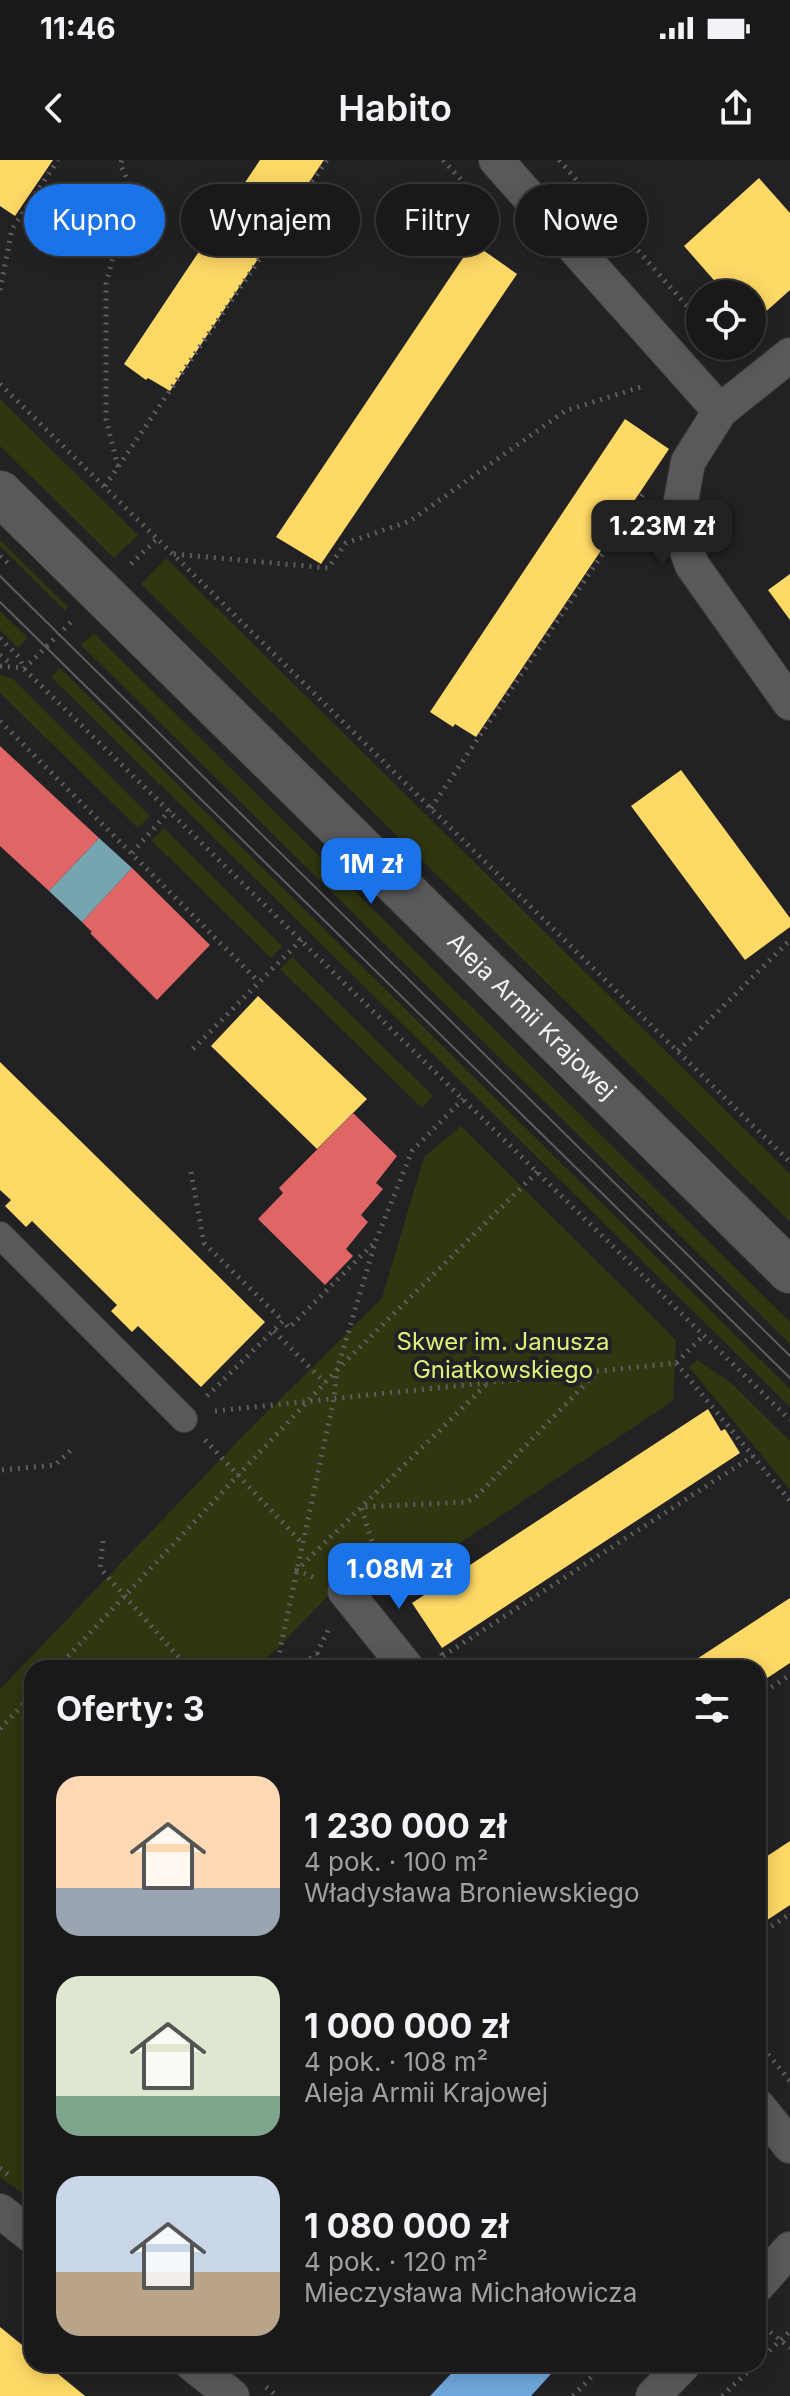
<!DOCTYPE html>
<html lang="pl">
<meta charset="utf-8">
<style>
body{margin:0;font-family:Inter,sans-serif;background:#232223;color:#f1f3f6;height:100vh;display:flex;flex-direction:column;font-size:30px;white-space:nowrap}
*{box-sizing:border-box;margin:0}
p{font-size:26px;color:#9fa0a2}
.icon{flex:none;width:44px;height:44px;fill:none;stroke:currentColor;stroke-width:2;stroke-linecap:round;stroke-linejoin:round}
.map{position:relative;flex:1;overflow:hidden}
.panel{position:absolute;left:24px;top:1500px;width:742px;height:712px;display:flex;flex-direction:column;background:#1a191a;border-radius:24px;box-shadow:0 4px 20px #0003,0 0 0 2px #383839}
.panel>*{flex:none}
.guide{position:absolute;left:24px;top:24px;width:742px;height:72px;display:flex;gap:16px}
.fabs{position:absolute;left:686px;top:120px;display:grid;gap:16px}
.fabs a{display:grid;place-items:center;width:80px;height:80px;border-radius:50%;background:#1a191a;box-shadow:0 4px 20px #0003,0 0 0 2px #383839;font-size:40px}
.price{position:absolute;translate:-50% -68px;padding:0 18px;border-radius:16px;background:#1a73e8;color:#fff;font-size:26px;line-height:52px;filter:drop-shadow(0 2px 4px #0008)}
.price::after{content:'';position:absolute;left:50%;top:48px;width:24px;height:18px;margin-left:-12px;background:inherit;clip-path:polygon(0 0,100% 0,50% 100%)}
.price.current{background:#222;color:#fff}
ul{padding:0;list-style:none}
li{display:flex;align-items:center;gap:24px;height:200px;padding:0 32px}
li span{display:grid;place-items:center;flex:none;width:224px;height:160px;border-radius:24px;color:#555}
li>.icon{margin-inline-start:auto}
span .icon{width:96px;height:96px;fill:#fffc;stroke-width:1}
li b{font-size:34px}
h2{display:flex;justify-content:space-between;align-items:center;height:96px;padding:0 32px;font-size:34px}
.chip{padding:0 28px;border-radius:36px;background:#1a191a;box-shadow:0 4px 20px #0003,0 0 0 2px #383839;font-size:28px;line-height:72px}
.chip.current{background:#1a73e8;color:#fff}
.status{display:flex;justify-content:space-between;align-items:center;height:56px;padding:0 40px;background:#1a191a;direction:ltr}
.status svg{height:22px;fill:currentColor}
header{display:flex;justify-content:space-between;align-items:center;height:104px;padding:0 32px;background:#1a191a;font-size:36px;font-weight:600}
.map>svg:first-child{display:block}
.green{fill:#303610}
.homes{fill:#ffd966}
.shops{fill:#e06666}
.schools{fill:#6fa8dc}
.public{fill:#76a5af}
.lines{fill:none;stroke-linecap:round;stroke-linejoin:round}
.pedestrian-casing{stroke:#3d3d3e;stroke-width:28}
.minor-casing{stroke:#3d3d3e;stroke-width:36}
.secondary-casing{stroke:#3d3d3e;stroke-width:46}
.path{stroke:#5e5d5f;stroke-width:5;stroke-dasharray:2 6;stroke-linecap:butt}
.pedestrian{stroke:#59595b;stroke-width:26}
.minor{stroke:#59595b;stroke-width:34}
.secondary{stroke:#59595b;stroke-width:44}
.tram{stroke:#5e5d5f;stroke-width:2}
.labels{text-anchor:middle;stroke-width:8;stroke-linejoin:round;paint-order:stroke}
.street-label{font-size:24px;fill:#f3f3f5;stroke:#212024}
.park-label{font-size:24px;fill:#dbf177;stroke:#212024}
</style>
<div class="status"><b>11:46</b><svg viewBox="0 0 49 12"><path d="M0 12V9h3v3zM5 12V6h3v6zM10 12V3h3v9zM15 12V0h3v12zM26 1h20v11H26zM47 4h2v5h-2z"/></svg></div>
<header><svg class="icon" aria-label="back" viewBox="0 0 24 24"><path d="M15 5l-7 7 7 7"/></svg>Habito<svg class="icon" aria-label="share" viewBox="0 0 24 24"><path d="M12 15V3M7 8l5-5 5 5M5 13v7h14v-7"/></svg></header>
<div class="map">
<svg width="790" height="2236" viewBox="0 0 790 2236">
<rect width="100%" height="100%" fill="#222123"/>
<!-- green -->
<g class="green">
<polygon points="0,239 138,375 114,398 0,286"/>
<polygon points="0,380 68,447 65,451 0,386"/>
<polygon points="166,398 790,1014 790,1062 141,424"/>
<polygon points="0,451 28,478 18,488 0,470"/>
<polygon points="94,473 790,1162 790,1184 81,485"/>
<polygon points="60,508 790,1229 790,1247 51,517"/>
<polygon points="0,515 13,519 150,656 138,668 0,533"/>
<polygon points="164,668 282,786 271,798 151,680"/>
<polygon points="292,797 433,936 422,948 280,809"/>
<polygon points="461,966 676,1180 673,1241 426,1406 363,1400 258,1508 32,1508 32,2040 0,2017 0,1529 238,1281 382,1138 424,997"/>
<polygon points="697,1200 730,1222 790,1281 790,1330 689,1207"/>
</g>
<!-- homes -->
<g class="homes">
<polygon points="0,0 53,0 15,56 0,46"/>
<polygon points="260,0 324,0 170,231 148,218 146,220 124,204"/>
<polygon points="759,18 790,53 790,130 752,164 752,134 726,134 684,86"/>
<polygon points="473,83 517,114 321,404 276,377"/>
<polygon points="625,259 669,289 476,577 455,564 453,567 430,552"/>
<polygon points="790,414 790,460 768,430"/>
<polygon points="681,610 790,758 790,767 745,800 631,646"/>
<polygon points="258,836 367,939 317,989 211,886"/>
<polygon points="0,902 265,1162 201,1227 138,1166 132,1172 111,1151 117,1145 32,1061 26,1067 5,1046 11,1040 0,1030"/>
<polygon points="708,1249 721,1271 725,1269 740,1293 442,1488 412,1443"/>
<polygon points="790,1438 790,1503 758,1524 758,1508 683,1508"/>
<polygon points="790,1681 790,1745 758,1766 758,1702"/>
<polygon points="0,2167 32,2193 32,2204 46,2204 85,2236 0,2236"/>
</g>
<!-- shops -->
<g class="shops">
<polygon points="0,586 99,678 49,731 0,686"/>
<polygon points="132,708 210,785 157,840 90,773 92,772 82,762"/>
<polygon points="353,953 397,996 376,1023 383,1029 361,1055 368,1062 346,1089 353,1096 325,1125 258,1059 283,1033 279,1028"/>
</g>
<!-- schools -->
<polygon class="schools" points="460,2204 560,2204 531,2236 430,2236"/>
<!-- public -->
<polygon class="public" points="99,678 132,708 82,762 49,731"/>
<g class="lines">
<!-- pedestrian casing -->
<g class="pedestrian-casing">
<polyline id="pedestrian" points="0,1075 184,1259"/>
</g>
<!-- minor casing -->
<g class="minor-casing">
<g id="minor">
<polyline points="496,0 720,251"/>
<polyline points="790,195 720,251 688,302 677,363 692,405 790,543"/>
<polyline points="345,1431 407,1508"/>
<polyline points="758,1946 790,1986"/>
<polyline points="0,2051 32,2076"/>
<polyline points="758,2125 790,2089"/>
<polyline points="192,2204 232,2236"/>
<polyline points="653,2236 684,2204"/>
</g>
</g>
<!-- secondary casing -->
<g class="secondary-casing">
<g id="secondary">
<path id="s1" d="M0,333L790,1111"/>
</g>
</g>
<!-- path -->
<g class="path">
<polyline points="443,0 467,26"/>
<polyline points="559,0 700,161"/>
<polyline points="0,130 12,69 58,0"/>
<polyline points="722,186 732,197"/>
<polyline points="0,224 790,1002"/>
<polyline points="118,307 106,259 106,124 131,28 120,4 122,0"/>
<polyline points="105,326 327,0"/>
<polyline points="174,394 328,408 346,383 410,361 565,251 644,226"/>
<polyline points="0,396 9,404"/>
<polyline points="131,404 157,379"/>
<polyline points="0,478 19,497 24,509 790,1260"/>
<polyline points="0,495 12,505"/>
<polyline points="0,506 23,508"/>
<polyline points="24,509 72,461"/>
<polyline points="0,561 259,822"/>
<polyline points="431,648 643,334"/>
<polyline points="132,693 170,650"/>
<polyline points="193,889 302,779"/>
<polyline points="678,891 790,780"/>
<polyline points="191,1012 204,1083 283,1161"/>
<polyline points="274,1171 325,1223"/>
<polyline points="676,1203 790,1341"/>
<polyline points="207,1236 283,1161 289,1168 376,1081"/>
<polyline points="215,1251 676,1203 704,1175"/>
<polyline points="205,1280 302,1383"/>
<polyline points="2,1310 55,1305 73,1288"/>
<polyline points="103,1381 100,1408 188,1508"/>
<polyline points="313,1417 297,1410 489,1222"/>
<polyline points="384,1419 361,1347 467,1342 476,1337 597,1212"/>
<polyline points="317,1493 329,1508"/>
<polyline points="441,1493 453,1508"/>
<polyline points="443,1496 753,1296"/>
<polyline points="57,1508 337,1210 376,1080 412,991 463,939"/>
<polyline points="276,1508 334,1238 337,1210 538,1011"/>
<polyline points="297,1508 317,1493 330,1466"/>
<polyline points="758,1536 790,1515"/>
<polyline points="0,1569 32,1535"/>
<polyline points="758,1775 790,1754"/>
<polyline points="758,1882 790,1921"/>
<polyline points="0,2008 10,2016"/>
<polyline points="758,2162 790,2188"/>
<polyline points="758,2202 790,2171"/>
<polyline points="266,2227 277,2236"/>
<polyline points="573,2236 604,2204"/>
<polyline points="722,2236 756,2204"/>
</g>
<!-- pedestrian -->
<use href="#pedestrian" class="pedestrian"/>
<!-- minor -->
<use href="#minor" class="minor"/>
<!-- secondary -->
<use href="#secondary" class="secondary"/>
<!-- tram -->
<g class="tram">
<polyline points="0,416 790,1196"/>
<polyline points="0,442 790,1218"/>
</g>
</g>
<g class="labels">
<!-- street labels -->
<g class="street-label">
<text dy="8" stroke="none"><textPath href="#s1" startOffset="746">Aleja Armii Krajowej</textPath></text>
</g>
<!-- park labels -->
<g class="park-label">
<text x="503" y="1190">Skwer im. Janusza<tspan x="503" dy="28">Gniatkowskiego</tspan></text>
</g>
</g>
</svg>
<div class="fabs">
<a><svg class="icon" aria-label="locate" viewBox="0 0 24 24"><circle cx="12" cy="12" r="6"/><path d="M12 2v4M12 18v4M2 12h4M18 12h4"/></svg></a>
</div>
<b class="price current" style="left:662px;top:408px">1.23M zł</b>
<b class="price" style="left:371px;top:746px">1M zł</b>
<b class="price" style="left:399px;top:1451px">1.08M zł</b>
<div class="guide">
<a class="chip current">Kupno</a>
<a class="chip">Wynajem</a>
<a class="chip">Filtry</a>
<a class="chip">Nowe</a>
</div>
<section class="panel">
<h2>Oferty: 3<svg class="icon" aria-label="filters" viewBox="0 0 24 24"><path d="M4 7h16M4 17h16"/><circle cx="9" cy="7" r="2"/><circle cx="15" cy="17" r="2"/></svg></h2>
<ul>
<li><span style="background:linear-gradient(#ffd9b3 70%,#9aa5b1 0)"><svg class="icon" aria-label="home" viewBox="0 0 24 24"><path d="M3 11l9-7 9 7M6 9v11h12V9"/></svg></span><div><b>1 230 000 zł</b><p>4 pok. · 100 m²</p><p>Władysława Broniewskiego</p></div></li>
<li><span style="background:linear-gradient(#dfe7d0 75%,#7fa58c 0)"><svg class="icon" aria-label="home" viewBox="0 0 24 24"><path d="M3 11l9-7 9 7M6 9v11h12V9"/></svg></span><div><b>1 000 000 zł</b><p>4 pok. · 108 m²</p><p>Aleja Armii Krajowej</p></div></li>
<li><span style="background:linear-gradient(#c9d6e8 60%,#b9a48a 0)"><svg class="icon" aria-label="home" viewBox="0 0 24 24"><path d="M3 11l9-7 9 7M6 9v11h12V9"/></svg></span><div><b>1 080 000 zł</b><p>4 pok. · 120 m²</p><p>Mieczysława Michałowicza</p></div></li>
</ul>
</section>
</div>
